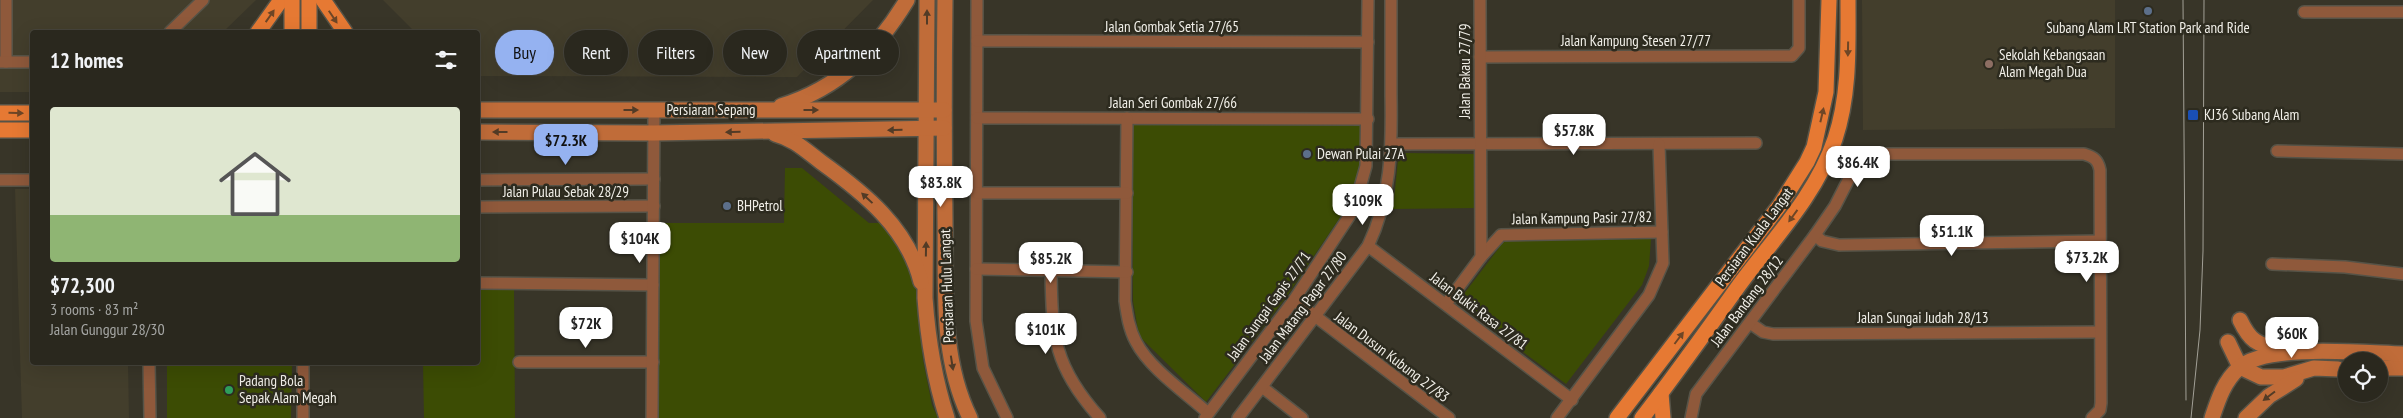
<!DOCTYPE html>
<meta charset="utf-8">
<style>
body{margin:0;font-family:"PT Sans Narrow",sans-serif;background:#323027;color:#f1f3f6;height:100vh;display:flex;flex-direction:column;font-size:19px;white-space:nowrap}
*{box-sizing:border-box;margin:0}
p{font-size:16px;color:#a5a6a4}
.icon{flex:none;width:28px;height:28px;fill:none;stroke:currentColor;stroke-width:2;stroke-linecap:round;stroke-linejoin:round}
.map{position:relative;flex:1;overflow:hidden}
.sheet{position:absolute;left:30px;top:30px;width:450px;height:335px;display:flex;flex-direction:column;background:#2a281e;border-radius:5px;box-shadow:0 5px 20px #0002,0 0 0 1px #46443c}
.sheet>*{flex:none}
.top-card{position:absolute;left:495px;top:30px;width:475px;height:45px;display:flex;gap:10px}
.tools{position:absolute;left:2338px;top:352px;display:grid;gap:10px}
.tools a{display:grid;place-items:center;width:50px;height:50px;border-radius:50%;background:#2a281e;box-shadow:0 5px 20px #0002,0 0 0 1px #46443c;font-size:25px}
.price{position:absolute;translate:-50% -42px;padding:0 11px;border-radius:10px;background:#fff;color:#222;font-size:16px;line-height:32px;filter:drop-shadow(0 1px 2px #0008)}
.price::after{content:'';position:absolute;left:50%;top:30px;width:15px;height:11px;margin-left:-8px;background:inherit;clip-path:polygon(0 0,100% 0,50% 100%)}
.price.active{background:#95b2f1;color:#111}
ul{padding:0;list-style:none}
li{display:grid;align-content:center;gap:10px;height:265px;padding:0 20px}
li span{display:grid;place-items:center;height:155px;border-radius:5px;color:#555}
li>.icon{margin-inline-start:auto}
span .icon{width:90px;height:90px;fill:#fffc;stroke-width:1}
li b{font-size:21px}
h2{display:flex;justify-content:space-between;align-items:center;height:60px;padding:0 20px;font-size:21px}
.pill{padding:0 18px;border-radius:22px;background:#2a281e;box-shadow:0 5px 20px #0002,0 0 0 1px #46443c;font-size:18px;line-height:45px}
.pill.active{background:#95b2f1;color:#111}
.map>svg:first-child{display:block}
.built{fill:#433e2c}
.green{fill:#3c4c04}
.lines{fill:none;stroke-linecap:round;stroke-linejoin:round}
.street-casing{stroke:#565347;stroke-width:14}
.secondary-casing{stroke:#565347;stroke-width:18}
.primary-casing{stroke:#565347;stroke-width:18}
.street{stroke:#8f593b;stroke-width:11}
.secondary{stroke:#c06c39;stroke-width:15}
.primary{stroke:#e67933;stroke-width:15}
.tram{stroke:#a2a096;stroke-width:1}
.oneway{fill:#6e4626}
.oneway2{fill:#523b26}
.service-dot{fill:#5c6f8a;stroke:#2d2b1f;stroke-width:2}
.education-dot{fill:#8d6e63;stroke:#2d2b1f;stroke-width:2}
.transit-dot{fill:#1a4fb4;stroke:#2d2b1f;stroke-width:2}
.leisure-dot{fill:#2e9e5b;stroke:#2d2b1f;stroke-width:2}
.labels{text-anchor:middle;stroke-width:5;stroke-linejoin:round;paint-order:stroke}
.street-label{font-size:15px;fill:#f1efe8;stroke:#2d2b1f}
.poi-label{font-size:15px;fill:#f1efe8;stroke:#2d2b1f;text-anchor:start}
</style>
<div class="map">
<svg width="2403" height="418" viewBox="0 0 2403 418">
<rect width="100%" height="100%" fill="#383528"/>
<!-- built -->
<g class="built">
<polygon points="0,0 256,0 223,32 32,32 32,92 0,92"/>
<polygon points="383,0 873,0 797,77 478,76 478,32 415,32"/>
<polygon points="1862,0 2115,0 2115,128 1863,130"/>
<polygon points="15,189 32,189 32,362 128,363 129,418 22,418"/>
</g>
<!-- green -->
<g class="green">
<polygon points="1361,123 1361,167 1347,207 1287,296 1206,402 1139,336 1133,301 1132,124"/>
<polygon points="1405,153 1477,154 1478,208 1393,209 1398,160"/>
<polygon points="785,168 802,168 869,223 883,223 890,230 915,276 923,360 932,405 938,418 656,418 657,223 784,223"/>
<polygon points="1651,239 1649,266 1642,285 1566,384 1457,303 1505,240"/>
<polygon points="478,287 514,287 515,418 424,418 423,363 478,362"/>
<polygon points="167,363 292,363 291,418 167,418"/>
</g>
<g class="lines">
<!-- street casing -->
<g class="street-casing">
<g id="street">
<polyline points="6,0 6,62"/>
<polyline points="977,0 976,321 983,368 1007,418"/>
<polyline points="2304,12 2403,12"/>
<polyline points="170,32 203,0"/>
<polyline points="977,41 1368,42"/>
<polyline points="1480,57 1792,56 1799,48 1799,0"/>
<polyline points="0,62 32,62"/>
<polyline points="977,118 1368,119"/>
<path d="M1127,118L1125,301C1127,315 1129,329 1136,342C1150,369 1186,393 1208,413"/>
<polyline points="1392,144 1756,143"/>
<polyline points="2277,151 2403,154"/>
<polyline points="0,180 32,180"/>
<polyline points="478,180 654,179"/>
<polyline points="977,193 1127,193"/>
<polyline points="478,207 654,206"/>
<polyline points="1815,235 1822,241 1839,245 2100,241"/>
<polyline points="1368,246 1572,400"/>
<polyline points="1481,257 1501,235 1662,232"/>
<polyline points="2272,264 2345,267 2403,274"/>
<polyline points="976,269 1127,272"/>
<path d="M1051,271C1052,337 1054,367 1100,418"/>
<polyline points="478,283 653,285"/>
<polyline points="1294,300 1449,418"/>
<polyline points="1446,304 1481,257 1480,0"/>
<polyline points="1750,323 1763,332 1773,334 2100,332"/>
<polyline points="149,362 150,418"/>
<polyline points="519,362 653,362"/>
<polyline points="1262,387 1302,418"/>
<polyline points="303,418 303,362"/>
<polyline points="652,418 654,110"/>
<polyline points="1205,418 1294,300 1354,209 1366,166 1368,0"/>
<path d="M1238,418L1368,246C1391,198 1392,149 1391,96C1391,64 1391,32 1391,0"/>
<polyline points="1557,418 1649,295 1663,263 1659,144"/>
<path d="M1691,418L1696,394L1815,235L1835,206L1858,161L1864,157L1881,154H2084C2094,157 2098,160 2100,170L2101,403L2100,410L2092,418"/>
</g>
</g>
<!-- secondary casing -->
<g class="secondary-casing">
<g id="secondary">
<path d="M927,0L925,298C928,340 934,378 947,418"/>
<path d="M945,0C944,73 944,147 945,220C946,287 940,357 970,418"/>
<path d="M781,106C839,88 876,51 907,0"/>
<polyline points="478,110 944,110"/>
<polyline points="478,132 654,133 944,128"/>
<path d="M775,134C794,139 805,150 821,162C864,193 908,228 921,282"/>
<path d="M2240,320C2249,339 2257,347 2280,347"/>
<polyline points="2228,342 2240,367 2261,377 2284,377 2314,368 2338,369"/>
<polyline points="2379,368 2403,368"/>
<path d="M2212,418C2218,400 2224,381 2239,368C2265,343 2365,353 2403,354"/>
<polyline points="2246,418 2269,396 2296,379"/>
</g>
</g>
<!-- primary casing -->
<g class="primary-casing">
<g id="primary">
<polyline points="309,0 309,32"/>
<polyline points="323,0 345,32"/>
<polyline points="258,32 281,0"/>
<polyline points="292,32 292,0"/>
<polyline points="0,113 32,113"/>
<polyline points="0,130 32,130"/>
<polyline points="1661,393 1663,418"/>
<polyline points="1617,418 1780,205 1807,162 1814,147 1826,92 1829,0"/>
<path d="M1642,418C1676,374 1708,329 1740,284C1775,237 1816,195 1835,139C1850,94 1848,46 1848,0"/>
</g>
</g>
<!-- street -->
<use href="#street" class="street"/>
<!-- secondary -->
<use href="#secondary" class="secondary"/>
<!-- primary -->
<use href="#primary" class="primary"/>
<!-- tram -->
<g class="tram">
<polyline points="2183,0 2186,400"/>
<polyline points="2191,418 2200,330 2203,251 2204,0"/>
</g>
</g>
<!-- one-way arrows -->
<defs><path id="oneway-solid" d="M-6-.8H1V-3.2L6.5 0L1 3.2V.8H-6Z" transform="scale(1.25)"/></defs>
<g class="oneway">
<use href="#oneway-solid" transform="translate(270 16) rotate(-55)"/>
<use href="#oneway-solid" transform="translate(333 17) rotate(56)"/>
<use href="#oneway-solid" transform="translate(1848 49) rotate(91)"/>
<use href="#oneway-solid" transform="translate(16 113) rotate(1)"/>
<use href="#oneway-solid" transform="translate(1822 115) rotate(-77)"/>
<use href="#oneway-solid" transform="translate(1793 216) rotate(126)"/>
<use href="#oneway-solid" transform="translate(1679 338) rotate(-53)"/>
</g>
<g class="oneway2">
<use href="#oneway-solid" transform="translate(927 17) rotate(-90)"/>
<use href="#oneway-solid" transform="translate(631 110)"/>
<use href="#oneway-solid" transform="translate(811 110)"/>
<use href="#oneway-solid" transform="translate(895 130) rotate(179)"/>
<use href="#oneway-solid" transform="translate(500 132) rotate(-180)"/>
<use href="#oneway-solid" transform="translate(733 132) rotate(179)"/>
<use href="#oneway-solid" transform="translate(867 198) rotate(-137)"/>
<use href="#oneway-solid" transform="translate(926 249) rotate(-89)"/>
<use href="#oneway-solid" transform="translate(952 363) rotate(81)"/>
<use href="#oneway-solid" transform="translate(2269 396) rotate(143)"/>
</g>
<!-- markers -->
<g class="service-dot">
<circle cx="2148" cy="11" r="5"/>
<circle cx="1307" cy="154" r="5"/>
<circle cx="727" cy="206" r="5"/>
</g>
<circle class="education-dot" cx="1989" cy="64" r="5"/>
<rect class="transit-dot" x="2187" y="109" width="12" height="12" rx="2.5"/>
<circle class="leisure-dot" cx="229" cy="390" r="5"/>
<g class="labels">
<!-- street labels -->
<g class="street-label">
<text x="1172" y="32">Jalan Gombak Setia 27/65</text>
<text x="1636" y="46">Jalan Kampung Stesen 27/77</text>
<text transform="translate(1465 71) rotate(-90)" y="5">Jalan Bakau 27/79</text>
<text x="1173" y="108">Jalan Seri Gombak 27/66</text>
<text x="711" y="115">Persiaran Sepang</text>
<text x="566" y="197">Jalan Pulau Sebak 28/29</text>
<text transform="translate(1582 218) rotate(-1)" y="5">Jalan Kampung Pasir 27/82</text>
<text transform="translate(1754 237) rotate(-53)" y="5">Persiaran Kuala Langat</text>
<text transform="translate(947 286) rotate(-92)" y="5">Persiaran Hulu Langat</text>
<text transform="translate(1747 301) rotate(-53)" y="5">Jalan Bandang 28/12</text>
<text transform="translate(1269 306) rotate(-54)" y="5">Jalan Sungai Gapis 27/71</text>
<text transform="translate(1303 307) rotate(-53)" y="5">Jalan Matang Pagar 27/80</text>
<text transform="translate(1479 311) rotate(37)" y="5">Jalan Bukit Rasa 27/81</text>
<text x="1923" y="323">Jalan Sungai Judah 28/13</text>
<text transform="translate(1392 357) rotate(37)" y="5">Jalan Dusun Kubung 27/83</text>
</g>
<!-- poi labels -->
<g class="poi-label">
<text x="2148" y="33" text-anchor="middle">Subang Alam LRT Station Park and Ride</text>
<text x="1999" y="60">Sekolah Kebangsaan<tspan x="1999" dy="17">Alam Megah Dua</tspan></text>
<text x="2204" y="120">KJ36 Subang Alam</text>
<text x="1317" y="159">Dewan Pulai 27A</text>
<text x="737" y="211">BHPetrol</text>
<text x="239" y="386">Padang Bola<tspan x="239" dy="17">Sepak Alam Megah</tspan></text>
</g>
</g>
</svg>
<div class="tools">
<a><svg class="icon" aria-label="locate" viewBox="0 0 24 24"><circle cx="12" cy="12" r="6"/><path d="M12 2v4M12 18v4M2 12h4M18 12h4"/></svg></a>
</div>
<b class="price" style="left:1574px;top:156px">$57.8K</b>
<b class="price active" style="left:566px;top:166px">$72.3K</b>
<b class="price" style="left:1858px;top:188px">$86.4K</b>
<b class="price" style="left:941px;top:208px">$83.8K</b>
<b class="price" style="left:1363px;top:226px">$109K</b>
<b class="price" style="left:1952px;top:257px">$51.1K</b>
<b class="price" style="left:640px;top:264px">$104K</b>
<b class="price" style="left:2087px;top:283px">$73.2K</b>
<b class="price" style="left:1051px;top:284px">$85.2K</b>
<b class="price" style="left:586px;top:349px">$72K</b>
<b class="price" style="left:1046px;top:355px">$101K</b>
<b class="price" style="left:2292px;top:359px">$60K</b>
<div class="top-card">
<a class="pill active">Buy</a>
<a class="pill">Rent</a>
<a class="pill">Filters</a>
<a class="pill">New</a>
<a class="pill">Apartment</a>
</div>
<section class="sheet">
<h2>12 homes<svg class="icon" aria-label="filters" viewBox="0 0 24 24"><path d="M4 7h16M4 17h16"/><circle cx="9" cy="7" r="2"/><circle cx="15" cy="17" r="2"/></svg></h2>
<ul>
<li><span style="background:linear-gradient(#dfe7d0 70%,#8fb573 0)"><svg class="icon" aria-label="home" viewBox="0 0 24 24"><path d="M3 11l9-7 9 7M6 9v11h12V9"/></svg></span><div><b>$72,300</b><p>3 rooms · 83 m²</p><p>Jalan Gunggur 28/30</p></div></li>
</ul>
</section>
</div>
